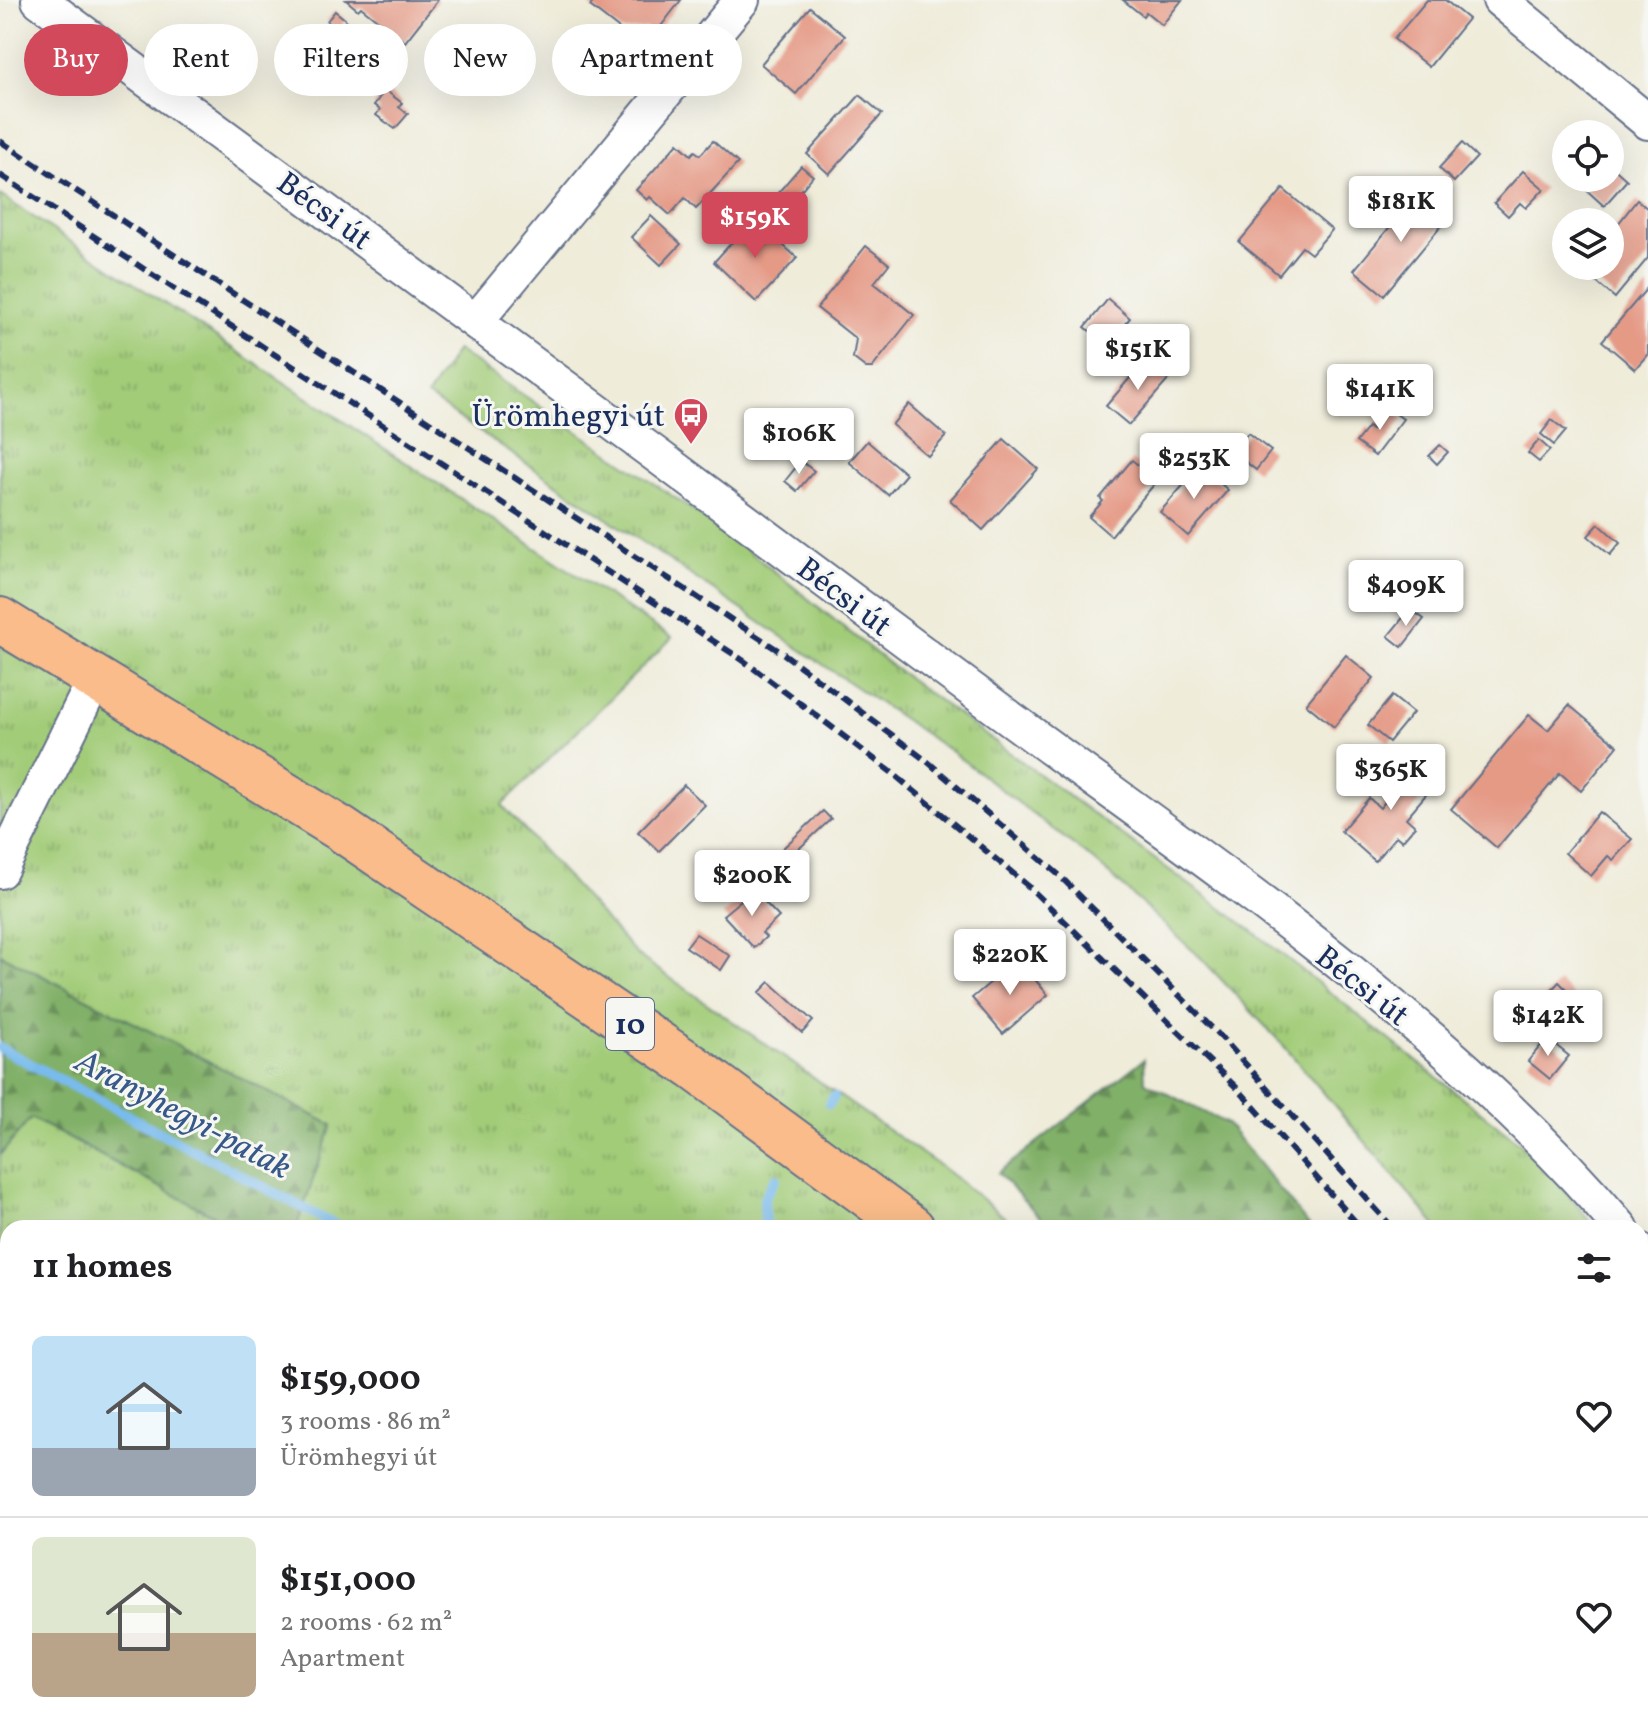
<!DOCTYPE html>
<meta charset="utf-8">
<style>
body{margin:0;font-family:Vollkorn,serif;background:#f2f2f2;color:#202124;height:100vh;display:flex;flex-direction:column;font-size:30px;white-space:nowrap}
*{box-sizing:border-box;margin:0}
p{font-size:26px;color:#757577}
.icon{flex:none;width:44px;height:44px;fill:none;stroke:currentColor;stroke-width:2;stroke-linecap:round;stroke-linejoin:round}
.map{position:relative;flex:1;overflow:hidden}
.details{position:absolute;left:0px;top:1220px;width:1648px;height:514px;display:flex;flex-direction:column;background:#fff;border-radius:24px 24px 0 0;box-shadow:0 8px 32px #0002}
.details>*{flex:none}
.guide{position:absolute;left:24px;top:24px;width:800px;height:72px;display:flex;gap:16px}
.buttons{position:absolute;left:1552px;top:120px;display:grid;gap:16px}
.buttons a{display:grid;place-items:center;width:72px;height:72px;border-radius:50%;background:#fff;box-shadow:0 8px 32px #0002;font-size:40px}
.price{position:absolute;translate:-50% -68px;padding:0 18px;border-radius:8px;background:#fff;color:#222;font-size:26px;line-height:52px;filter:drop-shadow(0 2px 4px #0008)}
.price::after{content:'';position:absolute;left:50%;top:48px;width:24px;height:18px;margin-left:-12px;background:inherit;clip-path:polygon(0 0,100% 0,50% 100%)}
.price.selected{background:#d1495b;color:#fff}
ul{padding:0;list-style:none}
li{display:flex;align-items:center;gap:24px;height:200px;padding:0 32px}
li+li{border-top:2px solid #e0e0e0}
li span{display:grid;place-items:center;flex:none;width:224px;height:160px;border-radius:12px;color:#555}
li>.icon{margin-inline-start:auto}
span .icon{width:96px;height:96px;fill:#fffc;stroke-width:1}
li b{font-size:34px}
h2{display:flex;justify-content:space-between;align-items:center;height:96px;padding:0 32px;font-size:34px}
.tag{padding:0 28px;border-radius:36px;background:#fff;box-shadow:0 8px 32px #0002;font-size:28px;line-height:72px}
.tag.selected{background:#d1495b;color:#fff}
.map>svg:first-child{display:block}
.grass{fill:url(#grass-tufts);stroke:#5e7e6b;stroke-width:2}
.forest{fill:url(#forest-firs);stroke:#4e7063;stroke-width:2}
.lines{fill:none;stroke-linecap:round;stroke-linejoin:round}
.stream{stroke:#79bbee;stroke-width:10}
.building{fill:#e59a86}
.minor-casing{stroke:#657189;stroke-width:38}
.major-casing{stroke:#657189;stroke-width:48}
.minor{stroke:#fff;stroke-width:34}
.major{stroke:#f9bc8a;stroke-width:44}
.rail{stroke:#1b2f5e;stroke-width:6;stroke-dasharray:12 6;stroke-linecap:butt}
.labels{text-anchor:middle;stroke-width:6;stroke-linejoin:round;paint-order:stroke}
.shield{fill:#f6f6f2;stroke:#5d6b8a;stroke-width:2}
.shield-label{font-size:30px;font-weight:bold;fill:#1b2f5e}
.street-label{font-size:32px;fill:#1b2f5e;stroke:#f6f6f2}
.poi-label{font-size:32px;fill:#1b2f5e;stroke:#f6f6f2;text-anchor:end}
.water-label{font-size:34px;font-style:italic;fill:#375989;stroke:#f6f6f2}
</style>
<div class="map">
<svg width="1648" height="1733" viewBox="0 0 1648 1733">
<defs>
<pattern id="grass-tufts" width="24" height="20" patternUnits="userSpaceOnUse" patternTransform="scale(2)"><rect width="24" height="20" fill="#a2cc78"/><path d="M3 7l-1-3M5 7V3M7 7l1-3M15 17l-1-3M17 17v-4M19 17l1-3" fill="none" stroke="#83a666"/></pattern>
<pattern id="forest-firs" width="22" height="20" patternUnits="userSpaceOnUse" patternTransform="scale(2)"><rect width="22" height="20" fill="#81b068"/><path d="M5 1l3.5 6h-7zM16 11l3.5 6h-7z" fill="#699059"/></pattern>
</defs>
<rect width="100%" height="100%" fill="#f6f6f2"/>
<filter id="ink" filterUnits="userSpaceOnUse"><feTurbulence type="fractalNoise" baseFrequency=".0125" numOctaves="2"/><feDisplacementMap in="SourceGraphic" scale="16" xChannelSelector="R" yChannelSelector="G"/><feConvolveMatrix kernelMatrix="1 2 1 2 8 2 1 2 1" color-interpolation-filters="sRGB"/></filter>
<filter id="wash" filterUnits="userSpaceOnUse"><feTurbulence type="fractalNoise" baseFrequency=".006" numOctaves="4" result="noise"/><feDisplacementMap in="SourceGraphic" scale="32" xChannelSelector="R" yChannelSelector="G"/><feGaussianBlur stdDeviation="1.8" result="paint"/><feColorMatrix in="noise" values="0 0 0 0 0 0 0 0 0 0 0 0 0 0 0 0 0 1.4 0 .05"/><feComposite in="paint" operator="in"/></filter>
<g filter="url(#wash)">
<rect width="100%" height="100%" fill="#efecda"/>
<!-- grass -->
<g class="grass">
<polygon points="0,195 672,638 502,805 636,954 947,1171 1018,1228 296,1228 332,1125 0,954"/>
<polygon points="457,350 724,531 893,667 1254,932 1536,1156 1596,1228 1438,1228 1284,1046 1201,958 1097,863 956,755 427,396"/>
<polygon points="31,1118 237,1228 8,1228 8,1726 1640,1726 1640,1713 1648,1719 1648,1733 0,1733 0,1155"/>
<polygon points="1640,1281 1648,1291 1648,1493 1640,1483"/>
</g>
<!-- forest -->
<g class="forest">
<polygon points="0,954 332,1125 296,1228 237,1228 31,1118 0,1155"/>
<polygon points="1144,1059 1145,1082 1227,1124 1311,1228 1050,1228 998,1173"/>
</g>
<g class="lines">
<!-- stream -->
<g class="stream">
<polyline points="0,1048 341,1228"/>
<polyline points="829,1104 834,1097"/>
<polyline points="765,1228 764,1198 776,1178"/>
<polyline points="1310,1726 1322,1733"/>
</g>
</g>
<g id="blocks">
<!-- building -->
<g class="building">
<polygon points="346,0 438,0 405,42 361,7 358,10"/>
<polygon points="595,0 681,0 655,34 646,28 622,31 590,6"/>
<polygon points="1123,0 1182,0 1162,25 1146,12 1143,16"/>
<polygon points="1427,0 1445,0 1468,19 1429,67 1394,39"/>
<polygon points="810,7 845,36 796,94 761,64"/>
<polygon points="335,11 346,20 338,30 327,21"/>
<polygon points="363,52 378,65 361,87 345,75"/>
<polygon points="385,90 402,103 399,107 408,114 395,129 376,115 380,110 374,105"/>
<polygon points="860,95 882,114 829,174 807,154"/>
<polygon points="713,141 738,163 696,209 685,198 670,215 650,197 647,200 636,190 678,143 691,155 695,151 700,155"/>
<polygon points="1462,143 1477,157 1454,182 1439,168"/>
<polygon points="1610,165 1627,180 1604,206 1582,186 1589,178 1610,178"/>
<polygon points="801,166 813,176 777,219 764,209"/>
<polygon points="1523,171 1544,189 1526,208 1520,203 1508,216 1494,203"/>
<polygon points="1283,189 1332,230 1311,254 1302,247 1279,275 1239,242"/>
<polygon points="1418,193 1448,218 1384,295 1354,270"/>
<polygon points="1637,200 1648,209 1648,258 1615,298 1581,269 1584,266 1610,266 1610,234"/>
<polygon points="651,216 681,244 661,265 631,237"/>
<polygon points="754,218 797,258 756,302 714,262"/>
<polygon points="866,246 889,264 874,283 914,315 872,368 866,368 853,358 856,339 817,308"/>
<polygon points="1648,287 1648,354 1635,369 1602,341"/>
<polygon points="1108,299 1130,318 1107,345 1085,327"/>
<polygon points="1146,359 1169,379 1129,425 1106,406"/>
<polygon points="909,404 946,436 928,456 892,425"/>
<polygon points="1388,408 1403,419 1375,456 1356,442 1368,427 1372,430"/>
<polygon points="1552,420 1566,431 1554,445 1541,434"/>
<polygon points="1248,433 1271,451 1256,470 1233,452"/>
<polygon points="1004,439 1038,469 983,530 950,500"/>
<polygon points="1539,440 1550,450 1539,462 1528,453"/>
<polygon points="867,441 906,474 888,495 849,462"/>
<polygon points="1440,445 1448,452 1437,464 1429,456"/>
<polygon points="1132,460 1157,481 1111,536 1089,517 1103,501 1100,498"/>
<polygon points="801,461 814,471 797,491 785,481"/>
<polygon points="1200,466 1228,490 1188,536 1160,512"/>
<polygon points="1599,524 1620,543 1610,555 1588,536"/>
<polygon points="1410,609 1424,619 1402,647 1388,636"/>
<polygon points="1346,655 1374,678 1334,727 1306,704"/>
<polygon points="1392,696 1413,713 1389,742 1368,725"/>
<polygon points="1569,705 1618,746 1581,791 1560,773 1497,848 1451,809 1529,715 1548,730"/>
<polygon points="1421,760 1441,777 1406,818 1415,826 1402,841 1396,836 1375,861 1341,831 1369,798 1380,808 1401,782 1395,777 1403,768 1410,773"/>
<polygon points="684,785 705,805 659,851 638,832"/>
<polygon points="823,811 831,819 790,857 782,849"/>
<polygon points="1599,812 1632,839 1613,860 1608,856 1591,876 1565,853"/>
<polygon points="753,890 779,917 762,933 766,937 754,948 723,915"/>
<polygon points="696,934 730,956 721,970 686,947"/>
<polygon points="1018,959 1048,995 1003,1034 972,998"/>
<polygon points="770,982 813,1021 802,1033 759,993"/>
<polygon points="1559,982 1576,999 1556,1018 1540,1002"/>
<polygon points="1547,1038 1569,1056 1550,1079 1528,1061"/>
</g>
</g>
</g>
<g filter="url(#ink)">
<use href="#blocks" fill-opacity="0" stroke="#657189" stroke-width="2"/>
<g class="lines">
<!-- minor casing -->
<g class="minor-casing">
<g id="minor">
<path d="M39,0C356,232 672,466 987,701C1205,863 1444,1019 1621,1228"/>
<polyline points="1500,0 1648,122"/>
<polyline points="476,321 742,0"/>
<polyline points="0,871 96,677"/>
<polyline points="1640,1251 1648,1261"/>
</g>
</g>
<!-- major casing -->
<g class="major-casing">
<g id="major">
<polyline points="0,620 341,829 693,1067 912,1228"/>
<polyline points="1576,1726 1585,1733"/>
</g>
</g>
<!-- minor -->
<use href="#minor" class="minor"/>
<!-- major -->
<use href="#major" class="major"/>
<!-- rail -->
<g class="rail">
<polyline points="0,141 784,654 928,762 1059,875 1223,1039 1393,1228"/>
<polyline points="0,175 744,661 890,771 1027,885 1238,1089 1361,1228"/>
<polyline points="1640,1509 1648,1518"/>
<polyline points="1640,1547 1648,1556"/>
</g>
</g>
</g>
<!-- icons -->
<defs>
<g id="bus-pin" transform="scale(1.8)"><path d="M0 17L-7.5 6A9.5 9.5 0 1 1 7.5 6Z" fill="#d1495b" stroke="#f6f6f2"/><path d="M-5-6H5V4H4V6H2V4H-2V6H-4V4H-5ZM-3.5-4V0h7V-4ZM-3.5 1.2v1.5H-2V1.2ZM2 1.2v1.5H3.5V1.2Z" fill="#fff"/></g>
</defs>
<g fill-rule="evenodd">
<use href="#bus-pin" x="691" y="415"/>
</g>
<g class="labels">
<!-- shield labels -->
<rect class="shield" x="606" y="998" width="48" height="52" rx="6"/>
<g class="shield-label">
<text x="630" y="1034">10</text>
</g>
<!-- street labels -->
<g class="street-label">
<text transform="translate(325 210) rotate(36)" y="11">Bécsi út</text>
<text transform="translate(845 596) rotate(37)" y="11">Bécsi út</text>
<text transform="translate(1363 985) rotate(38)" y="11">Bécsi út</text>
</g>
<!-- poi labels -->
<g class="poi-label">
<text x="665" y="426">Ürömhegyi út</text>
</g>
<!-- water labels -->
<g class="water-label">
<text transform="translate(184 1113) rotate(28)" y="12">Aranyhegyi-patak</text>
</g>
</g>
</svg>
<div class="buttons">
<a><svg class="icon" aria-label="locate" viewBox="0 0 24 24"><circle cx="12" cy="12" r="6"/><path d="M12 2v4M12 18v4M2 12h4M18 12h4"/></svg></a>
<a><svg class="icon" aria-label="layers" viewBox="0 0 24 24"><path d="M12 4l9 5-9 5-9-5zM3 14l9 5 9-5"/></svg></a>
</div>
<b class="price" style="left:1401px;top:244px">$181K</b>
<b class="price selected" style="left:755px;top:260px">$159K</b>
<b class="price" style="left:1138px;top:392px">$151K</b>
<b class="price" style="left:1380px;top:432px">$141K</b>
<b class="price" style="left:799px;top:476px">$106K</b>
<b class="price" style="left:1194px;top:501px">$253K</b>
<b class="price" style="left:1406px;top:628px">$409K</b>
<b class="price" style="left:1391px;top:812px">$365K</b>
<b class="price" style="left:752px;top:918px">$200K</b>
<b class="price" style="left:1010px;top:997px">$220K</b>
<b class="price" style="left:1548px;top:1058px">$142K</b>
<div class="guide">
<a class="tag selected">Buy</a>
<a class="tag">Rent</a>
<a class="tag">Filters</a>
<a class="tag">New</a>
<a class="tag">Apartment</a>
</div>
<section class="details">
<h2>11 homes<svg class="icon" aria-label="filters" viewBox="0 0 24 24"><path d="M4 7h16M4 17h16"/><circle cx="9" cy="7" r="2"/><circle cx="15" cy="17" r="2"/></svg></h2>
<ul>
<li><span style="background:linear-gradient(#bfe0f5 70%,#9aa5b1 0)"><svg class="icon" aria-label="home" viewBox="0 0 24 24"><path d="M3 11l9-7 9 7M6 9v11h12V9"/></svg></span><div><b>$159,000</b><p>3 rooms · 86 m²</p><p>Ürömhegyi út</p></div><svg class="icon" aria-label="heart" viewBox="0 0 24 24"><path d="M12 20l-8-8c-3-5 5-10 8-4 3-6 11-1 8 4z"/></svg></li>
<li><span style="background:linear-gradient(#dfe7d0 60%,#b9a48a 0)"><svg class="icon" aria-label="home" viewBox="0 0 24 24"><path d="M3 11l9-7 9 7M6 9v11h12V9"/></svg></span><div><b>$151,000</b><p>2 rooms · 62 m²</p><p>Apartment</p></div><svg class="icon" aria-label="heart" viewBox="0 0 24 24"><path d="M12 20l-8-8c-3-5 5-10 8-4 3-6 11-1 8 4z"/></svg></li>
</ul>
</section>
</div>
